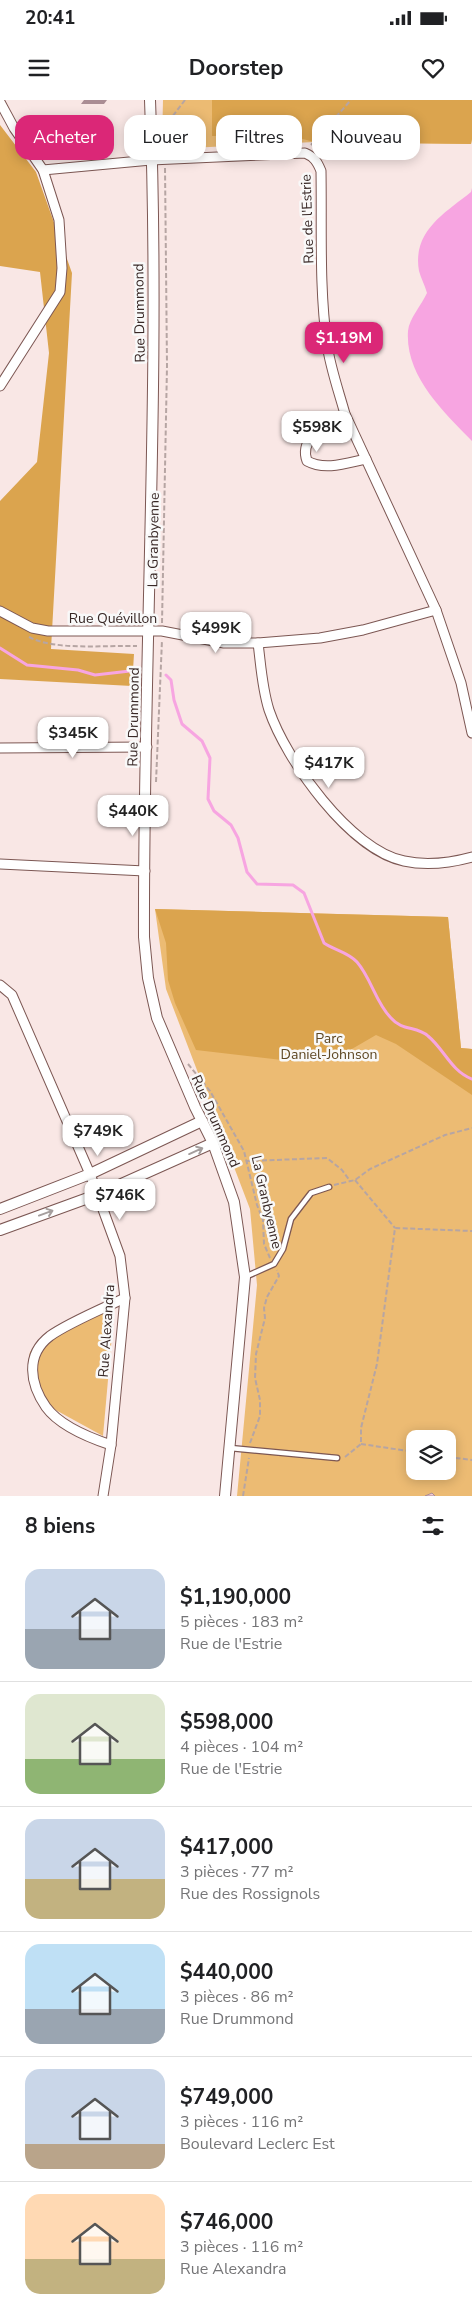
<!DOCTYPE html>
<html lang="fr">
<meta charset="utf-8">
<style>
body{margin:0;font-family:"Nunito Sans",sans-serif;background:#f2f2f2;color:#202124;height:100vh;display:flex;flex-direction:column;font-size:19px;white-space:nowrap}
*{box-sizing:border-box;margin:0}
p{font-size:16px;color:#757577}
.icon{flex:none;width:28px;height:28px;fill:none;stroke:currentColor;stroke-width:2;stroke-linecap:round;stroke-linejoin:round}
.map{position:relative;height:1396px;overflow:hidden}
.details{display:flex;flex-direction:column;background:#fff;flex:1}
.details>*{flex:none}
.hud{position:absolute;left:15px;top:15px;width:442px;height:45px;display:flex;gap:10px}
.buttons{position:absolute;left:406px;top:1330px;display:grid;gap:10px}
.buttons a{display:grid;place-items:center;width:50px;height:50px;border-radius:10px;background:#fff;box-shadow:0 2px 12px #0003;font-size:25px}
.price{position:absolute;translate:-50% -42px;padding:0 11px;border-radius:10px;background:#fff;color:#222;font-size:16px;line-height:32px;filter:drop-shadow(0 1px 2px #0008)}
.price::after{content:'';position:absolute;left:50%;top:30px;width:15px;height:11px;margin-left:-8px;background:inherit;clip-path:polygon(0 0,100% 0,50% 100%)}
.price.selected{background:#db2777;color:#fff}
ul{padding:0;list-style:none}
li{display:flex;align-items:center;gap:15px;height:125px;padding:0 25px}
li+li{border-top:1px solid #e0e0e0}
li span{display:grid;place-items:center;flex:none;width:140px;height:100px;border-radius:15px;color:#555}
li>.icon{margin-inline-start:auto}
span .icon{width:60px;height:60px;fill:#fffc;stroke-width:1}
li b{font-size:21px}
h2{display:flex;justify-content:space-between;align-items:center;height:60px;padding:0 25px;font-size:21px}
.pill{padding:0 18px;border-radius:15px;background:#fff;box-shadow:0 2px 12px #0003;font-size:18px;line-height:45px}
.pill.selected{background:#db2777;color:#fff}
.status{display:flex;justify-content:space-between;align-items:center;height:35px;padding:0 25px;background:#fff;direction:ltr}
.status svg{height:14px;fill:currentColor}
header{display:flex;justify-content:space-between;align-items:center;height:65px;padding:0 25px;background:#fff;font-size:22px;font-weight:700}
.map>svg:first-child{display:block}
.green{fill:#ecbb73;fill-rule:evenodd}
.forest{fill:#dba44e}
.water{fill:#f7a5e1}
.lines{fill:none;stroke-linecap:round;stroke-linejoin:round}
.stream{stroke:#f7a5e1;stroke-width:3}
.service-casing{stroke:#7c5753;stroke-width:7}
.minor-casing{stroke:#7c5753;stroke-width:11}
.tertiary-casing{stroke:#7c5753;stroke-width:12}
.path{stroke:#b6a5a3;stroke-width:2;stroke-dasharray:5 2.5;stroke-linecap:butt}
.service{stroke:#fff;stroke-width:4.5}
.minor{stroke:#fff;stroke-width:9}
.tertiary{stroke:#fff;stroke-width:10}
.shaded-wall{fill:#aa8d94}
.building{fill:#f3c9d3;stroke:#aa8d94}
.oneway{stroke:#a59e9d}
.labels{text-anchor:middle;stroke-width:5;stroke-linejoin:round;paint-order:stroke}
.street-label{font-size:14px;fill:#382826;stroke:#f9f9f9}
.park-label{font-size:14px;fill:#5e4723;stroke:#f9f9f9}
</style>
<div class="status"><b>20:41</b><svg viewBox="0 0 49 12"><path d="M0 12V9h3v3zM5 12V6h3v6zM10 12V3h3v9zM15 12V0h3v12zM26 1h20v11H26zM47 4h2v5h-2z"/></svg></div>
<header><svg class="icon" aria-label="menu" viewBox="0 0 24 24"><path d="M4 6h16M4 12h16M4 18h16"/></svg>Doorstep<svg class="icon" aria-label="heart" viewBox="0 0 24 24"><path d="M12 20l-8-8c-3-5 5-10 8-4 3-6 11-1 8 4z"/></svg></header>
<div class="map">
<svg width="472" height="1396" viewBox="0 0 472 1396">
<rect width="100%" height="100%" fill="#f9e7e5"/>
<!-- green -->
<g class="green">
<polygon points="163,0 472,0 472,39 471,44 314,42 168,49 162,44"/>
<path d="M155,809L448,817L461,948L472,949V1396H237L257,1185L250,1109L166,889ZM415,1339H448V1371H415Z"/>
<polygon points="115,1201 103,1336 52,1308 34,1283 28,1263 30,1252 42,1237 74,1218"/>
</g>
<!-- forest -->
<g class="forest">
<polygon points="212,0 472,0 472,39 471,44 314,42 288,35 212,36"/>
<polygon points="0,25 36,72 72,173 51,549 134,554 132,586 0,579 0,401 37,362 49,253 40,172 0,166"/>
<polygon points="155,809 448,817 461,948 472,949 472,995 396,944 376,935 345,953 299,962 196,950 175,903 168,880 166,843"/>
</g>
<!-- water -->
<path class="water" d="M472,88V341C443,311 405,276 408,231C409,219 422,204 427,193C425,186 421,178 419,171C412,131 445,113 471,92Z"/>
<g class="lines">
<!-- stream -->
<g class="stream">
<polyline points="0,548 27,565 78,570 95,575 130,571"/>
<path d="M166,575L171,580L174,600L182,624L202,641L210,658L208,699L214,711L231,725L238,738L247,772L257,784L293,785L304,793L324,843C334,850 348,852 357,862C371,878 376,903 391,918C402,931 417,926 428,936C444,949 451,971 472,979"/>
</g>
<!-- service casing -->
<g class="service-casing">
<g id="service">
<polyline points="245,1177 274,1164 283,1149 291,1119 311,1093 329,1087"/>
<polyline points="230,1348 337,1358"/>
</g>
</g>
<!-- minor casing -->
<g class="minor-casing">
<g id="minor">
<polyline points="0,2 14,28 43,70 59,120 62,168 60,192 0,286"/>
<path d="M43,70L151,60L305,53C314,57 317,61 321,71C322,128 319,187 327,244C330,267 339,292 345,314L436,510L461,583L472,633"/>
<path d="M345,314C329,325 298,336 307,361C325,371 347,363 366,359"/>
<polyline points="0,511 32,528 48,531 162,531 224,543 258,543 320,538 363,530 436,510"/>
<path d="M258,543C261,566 262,588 269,610C286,660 350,750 404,761C427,766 450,763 472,757"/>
<polyline points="0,648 147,647"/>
<polyline points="0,764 145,771"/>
<polyline points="0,885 12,895 90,1074 120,1156 125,1198 111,1345 103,1396"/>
<path d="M111,1345C90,1338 59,1325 46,1307C30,1284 25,1255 50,1236C68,1223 104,1208 125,1198"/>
</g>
</g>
<!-- tertiary casing -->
<g class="tertiary-casing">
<g id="tertiary">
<path d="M150,0C161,279 143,558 144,837L148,878L157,918L195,1007L213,1043L234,1102L245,1177L225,1396"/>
<polyline points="0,1109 90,1074 202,1021"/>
<polyline points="0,1130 99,1094 213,1043"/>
</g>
</g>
<!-- path -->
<g class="path">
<polyline points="311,45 351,0"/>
<polyline points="165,50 163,29 185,0"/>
<polyline points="162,523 167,266 165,67"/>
<path d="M29,537C55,551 107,545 137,546"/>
<polyline points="156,682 162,540"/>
<polyline points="188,964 210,991 244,1051 257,1105 263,1120 264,1144 270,1158"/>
<polyline points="203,1004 214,999"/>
<polyline points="247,1061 327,1058 342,1070 350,1081"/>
<polyline points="355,1080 395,1128"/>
<polyline points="334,1085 355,1080 370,1069 445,1035 472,1028"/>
<polyline points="250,1343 260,1316 260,1300 255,1278 256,1254 265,1218 264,1208 267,1197 279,1176 277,1170"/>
<polyline points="361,1344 415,1352"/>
<polyline points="345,1357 361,1344 361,1328 377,1264 395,1128 472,1131"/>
<polyline points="448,1357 472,1360"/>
<polyline points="243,1396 249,1358"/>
</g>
<!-- service -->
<use href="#service" class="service"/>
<!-- minor -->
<use href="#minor" class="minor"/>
<!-- tertiary -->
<use href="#tertiary" class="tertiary"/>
</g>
<!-- shaded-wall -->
<polygon class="shaded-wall" points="84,0 107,0 104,4 81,4"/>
<!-- building -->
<polygon class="building" points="432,1393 435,1396 425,1396"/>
<!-- one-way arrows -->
<defs><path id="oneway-shaft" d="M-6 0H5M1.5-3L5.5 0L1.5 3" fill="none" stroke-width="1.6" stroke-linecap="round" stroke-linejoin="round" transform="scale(1.25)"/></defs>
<g class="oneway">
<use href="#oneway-shaft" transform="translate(196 1051) rotate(-24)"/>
<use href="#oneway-shaft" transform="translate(46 1113) rotate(-20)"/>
</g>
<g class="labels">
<!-- street labels -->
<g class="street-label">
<text transform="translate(307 119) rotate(-92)" y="5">Rue de l'Estrie</text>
<text transform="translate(139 213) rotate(-91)" y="5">Rue Drummond</text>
<text transform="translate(153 440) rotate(-89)" y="5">La Granbyenne</text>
<text x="113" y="523">Rue Quévillon</text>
<text transform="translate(133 617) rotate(-89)" y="5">Rue Drummond</text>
<text transform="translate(216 1021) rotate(66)" y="5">Rue Drummond</text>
<text transform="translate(267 1102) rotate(77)" y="5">La Granbyenne</text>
<text transform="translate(106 1231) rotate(-86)" y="5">Rue Alexandra</text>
</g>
<!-- park labels -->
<g class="park-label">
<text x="329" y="943">Parc<tspan x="329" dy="16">Daniel-Johnson</tspan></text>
</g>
</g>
</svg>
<div class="buttons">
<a><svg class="icon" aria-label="layers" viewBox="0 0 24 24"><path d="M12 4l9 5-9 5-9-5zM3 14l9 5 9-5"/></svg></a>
</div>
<b class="price selected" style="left:344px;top:264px">$1.19M</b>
<b class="price" style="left:317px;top:353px">$598K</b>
<b class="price" style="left:216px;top:554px">$499K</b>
<b class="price" style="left:73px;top:659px">$345K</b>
<b class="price" style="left:329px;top:689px">$417K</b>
<b class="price" style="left:133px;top:737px">$440K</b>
<b class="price" style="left:98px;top:1057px">$749K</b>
<b class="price" style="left:120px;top:1121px">$746K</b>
<div class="hud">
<a class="pill selected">Acheter</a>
<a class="pill">Louer</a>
<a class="pill">Filtres</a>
<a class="pill">Nouveau</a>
</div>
</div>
<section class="details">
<h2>8 biens<svg class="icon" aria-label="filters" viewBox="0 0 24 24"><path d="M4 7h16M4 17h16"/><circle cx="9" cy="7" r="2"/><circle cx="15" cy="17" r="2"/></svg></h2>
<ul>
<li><span style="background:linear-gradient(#c9d6e8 60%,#9aa5b1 0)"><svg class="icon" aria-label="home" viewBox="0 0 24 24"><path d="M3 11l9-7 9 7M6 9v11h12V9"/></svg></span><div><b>$1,190,000</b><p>5 pièces · 183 m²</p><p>Rue de l'Estrie</p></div></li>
<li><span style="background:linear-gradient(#dfe7d0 65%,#8fb573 0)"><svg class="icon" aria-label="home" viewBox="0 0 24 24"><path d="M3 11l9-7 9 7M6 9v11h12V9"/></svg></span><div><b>$598,000</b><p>4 pièces · 104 m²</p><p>Rue de l'Estrie</p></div></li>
<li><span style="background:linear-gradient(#c9d6e8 60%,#c2b280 0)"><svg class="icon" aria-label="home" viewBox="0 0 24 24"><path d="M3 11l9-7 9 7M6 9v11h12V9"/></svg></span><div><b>$417,000</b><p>3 pièces · 77 m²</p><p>Rue des Rossignols</p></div></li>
<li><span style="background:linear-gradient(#bfe0f5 65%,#9aa5b1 0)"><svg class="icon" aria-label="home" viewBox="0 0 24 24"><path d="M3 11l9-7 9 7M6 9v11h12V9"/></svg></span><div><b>$440,000</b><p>3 pièces · 86 m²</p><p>Rue Drummond</p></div></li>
<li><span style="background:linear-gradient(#c9d6e8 75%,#b9a48a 0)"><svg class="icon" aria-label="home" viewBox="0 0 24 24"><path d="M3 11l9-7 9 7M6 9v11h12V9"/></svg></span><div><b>$749,000</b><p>3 pièces · 116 m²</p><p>Boulevard Leclerc Est</p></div></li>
<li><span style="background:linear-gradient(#ffd9b3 65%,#c2b280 0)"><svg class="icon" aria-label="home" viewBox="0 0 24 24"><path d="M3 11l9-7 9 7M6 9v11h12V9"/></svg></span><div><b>$746,000</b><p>3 pièces · 116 m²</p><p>Rue Alexandra</p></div></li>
</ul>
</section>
